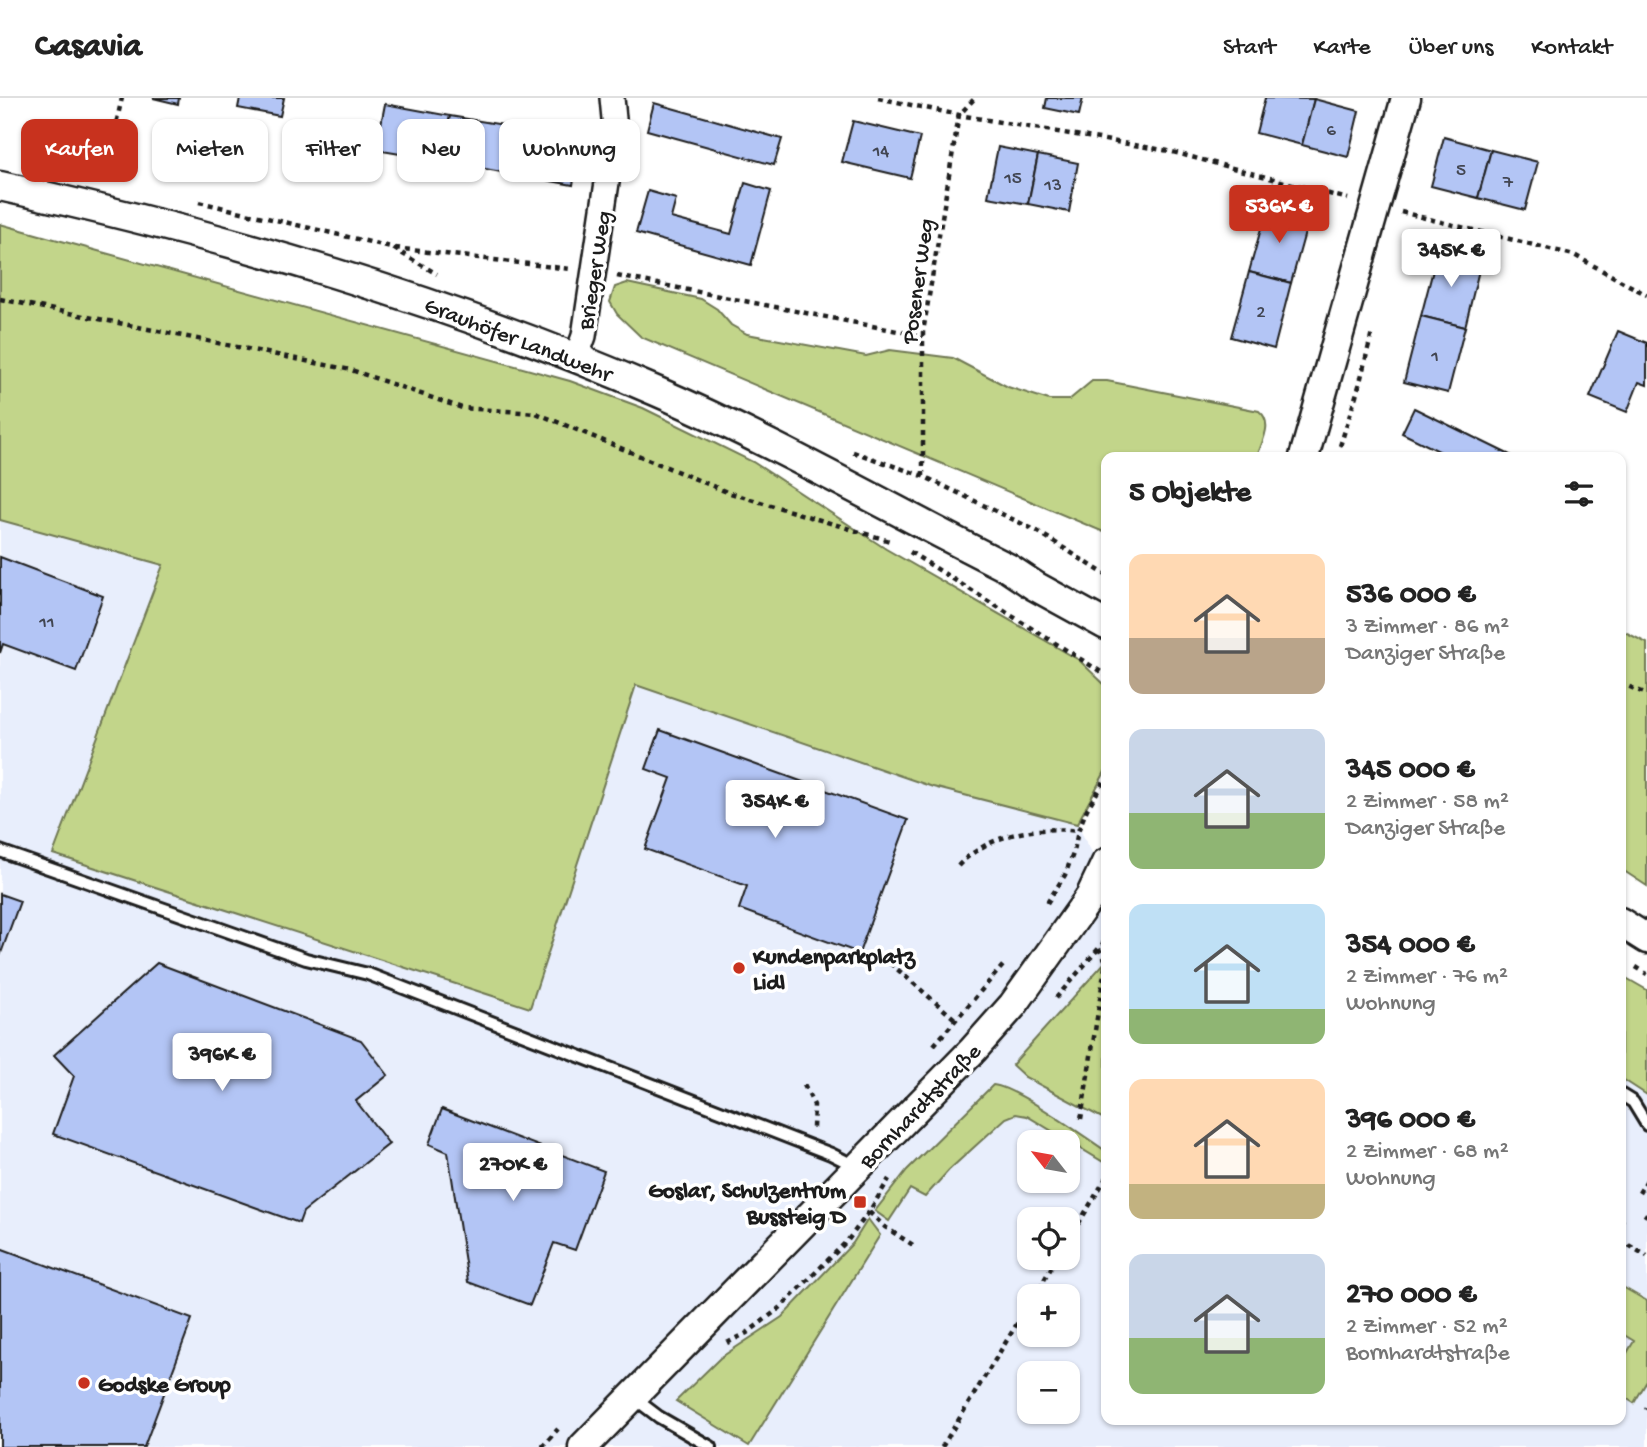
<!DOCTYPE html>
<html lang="de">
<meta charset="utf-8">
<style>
body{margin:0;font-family:"Gochi Hand",sans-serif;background:#f6f6f6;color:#222;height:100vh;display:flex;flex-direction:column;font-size:26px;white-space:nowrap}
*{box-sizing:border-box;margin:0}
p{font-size:23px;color:#767676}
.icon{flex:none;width:38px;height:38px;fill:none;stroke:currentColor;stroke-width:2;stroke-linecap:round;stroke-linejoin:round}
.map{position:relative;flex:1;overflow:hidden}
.panel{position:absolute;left:1101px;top:354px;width:525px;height:973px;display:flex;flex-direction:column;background:#fff;border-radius:14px;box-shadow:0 2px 5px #0004}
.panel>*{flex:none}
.top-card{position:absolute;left:21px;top:21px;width:665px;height:63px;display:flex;gap:14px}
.needle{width:46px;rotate:301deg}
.tools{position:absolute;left:1017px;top:1032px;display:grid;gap:14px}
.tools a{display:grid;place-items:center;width:63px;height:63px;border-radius:14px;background:#fff;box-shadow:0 2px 5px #0004;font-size:35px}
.price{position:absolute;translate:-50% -60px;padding:0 16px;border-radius:7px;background:#fff;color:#222;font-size:23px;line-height:46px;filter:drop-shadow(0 2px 4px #0008)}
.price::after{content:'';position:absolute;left:50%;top:42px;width:21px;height:16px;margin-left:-10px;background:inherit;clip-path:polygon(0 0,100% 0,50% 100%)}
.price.current{background:#c8321e;color:#fff}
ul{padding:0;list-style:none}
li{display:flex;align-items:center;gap:21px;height:175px;padding:0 28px}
li span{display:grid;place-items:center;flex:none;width:196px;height:140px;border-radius:14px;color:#555}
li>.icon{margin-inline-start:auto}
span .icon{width:84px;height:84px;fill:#fffc;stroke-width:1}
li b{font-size:30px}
h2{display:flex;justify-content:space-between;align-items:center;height:84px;padding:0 28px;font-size:30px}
.pill{padding:0 24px;border-radius:14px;background:#fff;box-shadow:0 2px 5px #0004;font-size:24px;line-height:63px}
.pill.current{background:#c8321e;color:#fff}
header{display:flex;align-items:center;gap:42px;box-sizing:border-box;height:98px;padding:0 35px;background:#fff;border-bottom:2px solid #e0e0e0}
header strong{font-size:33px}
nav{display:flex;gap:38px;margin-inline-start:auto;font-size:24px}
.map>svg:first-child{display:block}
.built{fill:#e8eefc;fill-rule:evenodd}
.green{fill:#c2d58a;stroke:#6f7853;stroke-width:2}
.building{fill:#b3c5f5;stroke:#1c1c1c;stroke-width:2}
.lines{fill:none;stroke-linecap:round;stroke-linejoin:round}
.service-casing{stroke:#1c1c1c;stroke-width:16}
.minor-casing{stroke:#1c1c1c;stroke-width:28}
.tertiary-casing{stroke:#1c1c1c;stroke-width:33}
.path{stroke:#1c1c1c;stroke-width:4.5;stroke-dasharray:5 5;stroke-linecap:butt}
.service{stroke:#fff;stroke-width:10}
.minor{stroke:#fff;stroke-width:23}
.tertiary{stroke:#fff;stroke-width:28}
.poi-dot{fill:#c8321e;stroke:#fff;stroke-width:2.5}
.labels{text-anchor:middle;stroke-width:7;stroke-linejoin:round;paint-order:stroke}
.number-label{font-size:19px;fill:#424652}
.street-label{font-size:23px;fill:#1c1c1c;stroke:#fff}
.poi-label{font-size:23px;font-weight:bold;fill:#1c1c1c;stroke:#fff;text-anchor:start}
</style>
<header>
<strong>Casavia</strong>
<nav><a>Start</a><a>Karte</a><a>Über uns</a><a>Kontakt</a></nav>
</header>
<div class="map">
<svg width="1647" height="1349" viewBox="0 0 1647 1349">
<rect width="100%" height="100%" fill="#fff"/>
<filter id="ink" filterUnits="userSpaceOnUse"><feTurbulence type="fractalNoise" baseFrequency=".0143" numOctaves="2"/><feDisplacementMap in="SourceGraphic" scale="14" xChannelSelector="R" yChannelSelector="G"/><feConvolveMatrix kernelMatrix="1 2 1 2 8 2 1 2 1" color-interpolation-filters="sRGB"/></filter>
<g filter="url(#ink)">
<!-- built -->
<path class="built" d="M0,422L163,467L54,756L529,909L636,587L933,689L1077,726L1106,781V1321H1620L1621,877L1647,892V1349H0ZM1029,1045H1068V1083H1029ZM1029,1122H1068V1160H1029ZM1029,1199H1068V1237H1029ZM1029,1276H1068V1314H1029Z"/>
<!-- green -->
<g class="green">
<polygon points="0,126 570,283 643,310 753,364 886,451 1079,562 1106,588 1106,672 1077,726 933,689 636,587 530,910 53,756 163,467 0,422"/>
<path d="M627,185L701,201L717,211L731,227L747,236L866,258L890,252L953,260L1008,289L1049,302H1069L1092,283H1107L1259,313C1274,325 1262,343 1257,359H1106V435L641,239L617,216L610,204L615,189Z"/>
<polygon points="1621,532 1647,545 1647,788 1621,771"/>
<polygon points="1106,863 1106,1022 1025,979 1012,967"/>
<polygon points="1621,877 1647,892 1647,997 1621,980"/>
<path d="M993,987C1018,990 1082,1037 1106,1053L1105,1065L1027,1018L1016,1016L1006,1020L949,1072L925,1099L910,1091L889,1123L875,1113L907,1072Z"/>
<polygon points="868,1121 880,1137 749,1348 676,1303 720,1260 782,1219 853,1145"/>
<polygon points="1621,1188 1647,1203 1647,1283 1634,1305 1621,1297 1621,1265 1634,1243 1621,1235"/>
</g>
<!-- building -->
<g class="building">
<polygon points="153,0 179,0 178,6"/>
<polygon points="240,0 284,0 280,18 238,10"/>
<polygon points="1047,0 1083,0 1079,17 1045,10"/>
<polygon points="1265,0 1314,1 1302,47 1256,35"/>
<polygon points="1314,1 1359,13 1348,59 1302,47"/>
<polygon points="654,5 782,41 774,67 647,32"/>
<polygon points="385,6 450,18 442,63 376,52"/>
<polygon points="450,18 516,29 507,75 442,63"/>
<polygon points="853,23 920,39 910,80 842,64"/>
<polygon points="516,29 581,41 573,87 507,75"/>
<polygon points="1444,39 1491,52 1478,100 1431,88"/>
<polygon points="998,49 1038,57 1028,106 988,99"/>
<polygon points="1491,52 1538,64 1525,112 1478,100"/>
<polygon points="1038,57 1078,65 1069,114 1028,106"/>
<polygon points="745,85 771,93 751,167 636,135 648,93 676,101 671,120 731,136"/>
<polygon points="1267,109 1309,120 1291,185 1249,174"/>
<polygon points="1438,153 1481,164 1465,229 1421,218"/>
<polygon points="1249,174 1291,185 1274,251 1231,239"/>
<polygon points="1421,218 1465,229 1448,295 1404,284"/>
<polygon points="1618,233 1647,245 1647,287 1639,284 1627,314 1590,299"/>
<polygon points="1414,310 1514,359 1451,359 1402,335"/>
<polygon points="0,459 103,498 76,573 3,546 0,555"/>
<polygon points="660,632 908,722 859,855 739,811 747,788 645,751 671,680 646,671"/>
<polygon points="0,796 20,803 0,858"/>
<polygon points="157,865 361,942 388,977 356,1003 389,1046 303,1114 299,1125 53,1036 74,978 54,957"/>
<polygon points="442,1011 604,1073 575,1152 554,1145 530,1207 468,1184 448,1054 429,1046"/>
<polygon points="0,1150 192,1221 144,1349 0,1349"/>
</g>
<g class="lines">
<!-- service casing -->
<g class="service-casing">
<g id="service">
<polyline points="0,753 306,861 368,876 831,1056 857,1069"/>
<polyline points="1620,996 1633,1004 1647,1027"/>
<polyline points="634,1300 659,1319 711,1349"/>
</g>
</g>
<!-- minor casing -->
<g class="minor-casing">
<polyline id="minor" points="576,260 584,238 615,31 612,0"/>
</g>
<!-- tertiary casing -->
<g class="tertiary-casing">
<g id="tertiary">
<path d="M0,88C226,138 446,202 658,294C778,346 892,412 1008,470L1035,488L1106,527"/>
<polyline points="1304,359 1406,0"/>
<polyline points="1620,824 1647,841"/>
<polyline points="583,1349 973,952 1013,907 1090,799 1106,765"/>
</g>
</g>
<!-- path -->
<g class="path">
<polyline points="878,0 959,17 1169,53 1348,101"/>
<polyline points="103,82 122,0"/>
<polyline points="199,104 391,149 437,176"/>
<polyline points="1401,114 1574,157 1647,197"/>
<polyline points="395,150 570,171"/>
<polyline points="617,178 923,238"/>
<polyline points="0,201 351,272 462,310 536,315 727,394 890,443"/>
<polyline points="1340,348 1359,288 1372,235"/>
<polyline points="853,354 923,378 1037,433 1106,477"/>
<polyline points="923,378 923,234 959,17 975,0"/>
<polyline points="910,454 1106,577"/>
<polyline points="1620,585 1647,596"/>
<path d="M958,768C987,737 1036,727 1078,733"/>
<polyline points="1047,805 1065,777 1074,753 1078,733 1087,711 1106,680"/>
<polyline points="890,865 956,922"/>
<polyline points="1636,869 1647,876"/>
<polyline points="1056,900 1106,842"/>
<polyline points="934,947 1006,864"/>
<polyline points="804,987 814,1007 813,1030"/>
<polyline points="1081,1021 1106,863 1099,851"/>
<polyline points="1639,1095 1647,1082"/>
<polyline points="869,1114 885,1129 916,1149"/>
<polyline points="1644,1116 1647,1118"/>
<polyline points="1620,1125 1623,1121"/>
<polyline points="1620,1142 1647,1158"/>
<polyline points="1068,1143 1106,1080"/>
<polyline points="1034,1199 1057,1160"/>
<polyline points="727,1245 747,1235 780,1210 848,1142 869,1114 889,1081"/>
<polyline points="1646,1312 1647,1310"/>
<polyline points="542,1349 558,1331"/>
<polyline points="942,1349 1029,1206"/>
</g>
<!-- service -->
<use href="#service" class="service"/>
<!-- minor -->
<use href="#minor" class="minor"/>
<!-- tertiary -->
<use href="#tertiary" class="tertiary"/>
</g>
</g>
<!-- markers -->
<g class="poi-dot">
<circle cx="739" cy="870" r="7"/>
<rect x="853" y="1097" width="14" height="14" rx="3.5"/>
<circle cx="84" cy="1285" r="7"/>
</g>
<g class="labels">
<!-- number labels -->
<g class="number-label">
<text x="1331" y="37">6</text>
<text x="881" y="58">14</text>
<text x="1461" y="77">5</text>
<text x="1013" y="85">15</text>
<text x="1508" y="89">7</text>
<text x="1053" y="92">13</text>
<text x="1261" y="219">2</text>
<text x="1435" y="263">1</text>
<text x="47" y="529">11</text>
</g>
<!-- street labels -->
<g class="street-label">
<text transform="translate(593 172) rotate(-81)" y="8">Brieger Weg</text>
<text transform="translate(916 183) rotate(-82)" y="8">Posener Weg</text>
<text transform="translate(519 240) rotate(21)" y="8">Grauhöfer Landwehr</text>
<text transform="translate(919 1007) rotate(-46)" y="8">Bornhardtstraße</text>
</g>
<!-- poi labels -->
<g class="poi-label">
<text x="753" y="865">Kundenparkplatz<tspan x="753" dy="26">Lidl</tspan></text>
<text x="846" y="1099" text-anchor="end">Goslar, Schulzentrum<tspan x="846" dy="26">Bussteig D</tspan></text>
<text x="98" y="1293">Godske Group</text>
</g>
</g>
</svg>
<div class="tools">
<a><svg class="needle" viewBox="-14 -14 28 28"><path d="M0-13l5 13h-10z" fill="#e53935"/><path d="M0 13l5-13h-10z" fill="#767676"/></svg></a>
<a><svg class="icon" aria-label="locate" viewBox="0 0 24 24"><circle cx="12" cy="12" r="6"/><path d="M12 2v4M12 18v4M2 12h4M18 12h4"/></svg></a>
<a>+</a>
<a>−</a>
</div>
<b class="price current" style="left:1279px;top:147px">536K €</b>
<b class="price" style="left:1451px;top:191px">345K €</b>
<b class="price" style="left:775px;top:742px">354K €</b>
<b class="price" style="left:222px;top:995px">396K €</b>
<b class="price" style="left:513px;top:1105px">270K €</b>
<div class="top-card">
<a class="pill current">Kaufen</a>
<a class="pill">Mieten</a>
<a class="pill">Filter</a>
<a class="pill">Neu</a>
<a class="pill">Wohnung</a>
</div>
<section class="panel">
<h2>5 Objekte<svg class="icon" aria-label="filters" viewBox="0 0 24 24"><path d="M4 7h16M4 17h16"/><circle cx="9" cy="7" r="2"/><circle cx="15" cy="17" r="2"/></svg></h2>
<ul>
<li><span style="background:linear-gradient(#ffd9b3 60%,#b9a48a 0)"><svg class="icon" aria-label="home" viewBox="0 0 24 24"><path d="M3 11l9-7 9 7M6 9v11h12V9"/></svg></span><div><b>536 000 €</b><p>3 Zimmer · 86 m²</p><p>Danziger Straße</p></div></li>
<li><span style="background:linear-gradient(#c9d6e8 60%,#8fb573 0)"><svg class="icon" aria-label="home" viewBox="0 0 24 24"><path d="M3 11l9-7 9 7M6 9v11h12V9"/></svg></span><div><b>345 000 €</b><p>2 Zimmer · 58 m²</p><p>Danziger Straße</p></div></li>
<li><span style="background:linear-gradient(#bfe0f5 75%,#8fb573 0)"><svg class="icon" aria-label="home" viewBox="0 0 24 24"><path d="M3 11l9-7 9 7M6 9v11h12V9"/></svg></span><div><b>354 000 €</b><p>2 Zimmer · 76 m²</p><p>Wohnung</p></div></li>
<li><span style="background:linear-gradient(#ffd9b3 75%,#c2b280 0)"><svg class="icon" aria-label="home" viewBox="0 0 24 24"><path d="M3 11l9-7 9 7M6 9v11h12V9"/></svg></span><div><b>396 000 €</b><p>2 Zimmer · 68 m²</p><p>Wohnung</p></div></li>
<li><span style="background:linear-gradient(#c9d6e8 60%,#8fb573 0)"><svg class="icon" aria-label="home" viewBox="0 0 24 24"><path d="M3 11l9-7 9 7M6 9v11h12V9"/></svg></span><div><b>270 000 €</b><p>2 Zimmer · 52 m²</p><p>Bornhardtstraße</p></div></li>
</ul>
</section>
</div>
